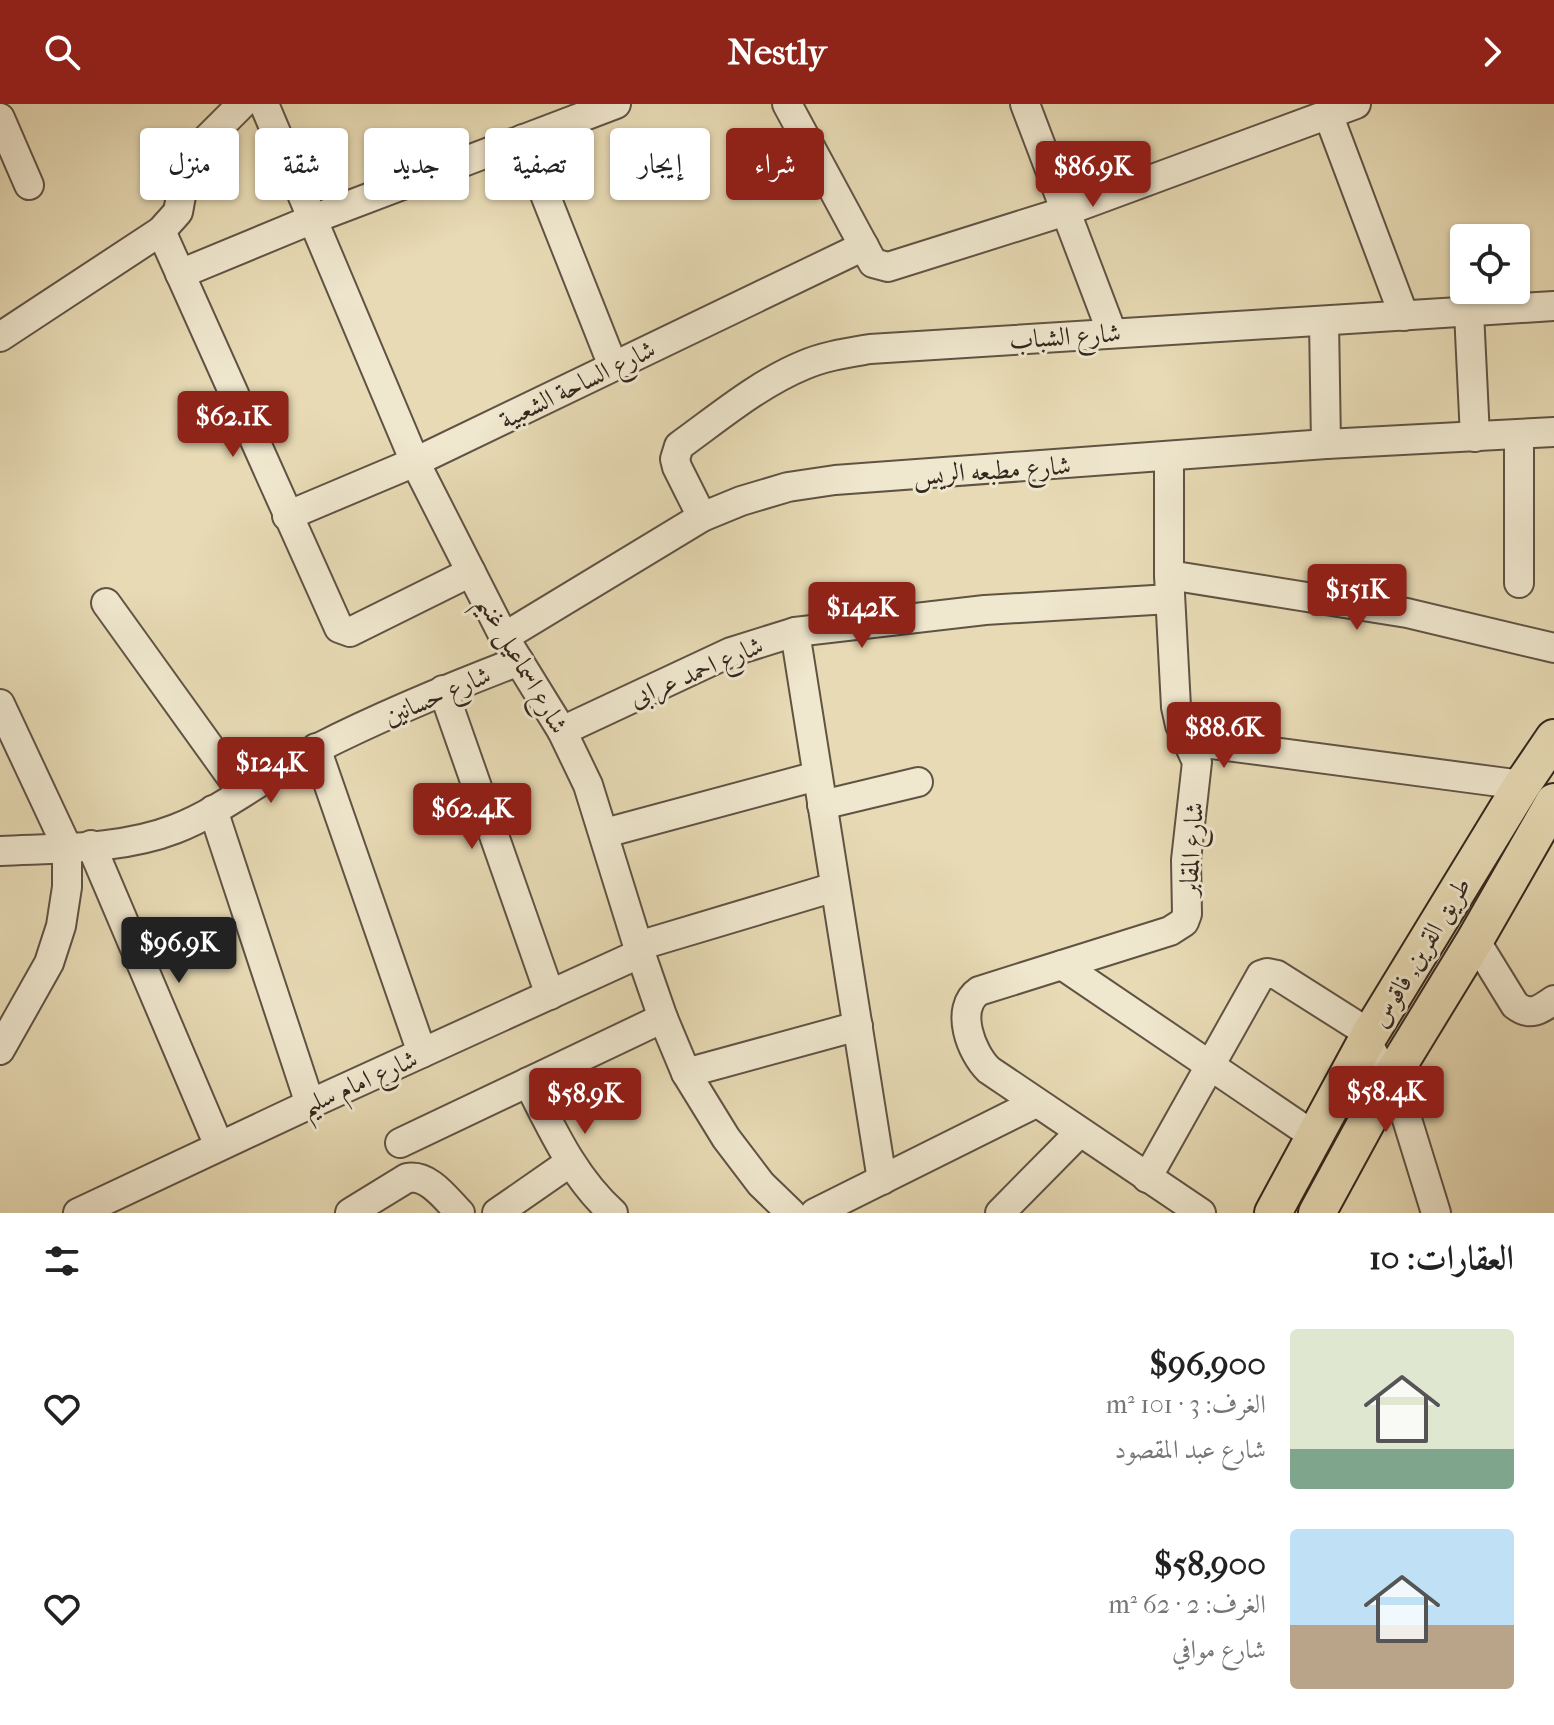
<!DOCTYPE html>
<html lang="ar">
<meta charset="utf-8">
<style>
body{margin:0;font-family:"IM FELL French Canon",Amiri,serif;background:#f2f2f2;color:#222;direction:rtl;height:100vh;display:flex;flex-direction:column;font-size:30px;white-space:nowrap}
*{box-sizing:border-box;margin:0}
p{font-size:26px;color:#767676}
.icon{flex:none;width:44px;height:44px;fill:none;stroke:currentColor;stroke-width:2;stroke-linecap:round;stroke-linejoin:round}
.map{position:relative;height:1109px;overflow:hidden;direction:ltr}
.details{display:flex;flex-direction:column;background:#fff;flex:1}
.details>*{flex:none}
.guide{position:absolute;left:24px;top:24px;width:800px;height:72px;direction:rtl;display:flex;gap:16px}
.buttons{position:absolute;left:1450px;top:120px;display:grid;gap:16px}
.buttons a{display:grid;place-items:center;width:80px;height:80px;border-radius:8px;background:#fff;box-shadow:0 2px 6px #0004;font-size:40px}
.price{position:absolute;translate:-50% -68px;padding:0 18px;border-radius:8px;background:#8f2418;color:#fff;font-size:26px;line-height:52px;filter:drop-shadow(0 2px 4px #0008)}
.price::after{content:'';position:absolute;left:50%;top:48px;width:24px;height:18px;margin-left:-12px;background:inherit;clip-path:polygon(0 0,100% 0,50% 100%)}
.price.on{background:#222;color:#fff}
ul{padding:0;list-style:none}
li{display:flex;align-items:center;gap:24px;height:200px;padding:0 40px}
li span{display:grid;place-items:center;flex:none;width:224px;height:160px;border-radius:8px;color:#555}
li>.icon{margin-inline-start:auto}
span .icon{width:96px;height:96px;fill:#fffc;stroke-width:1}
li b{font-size:34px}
h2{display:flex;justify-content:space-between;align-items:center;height:96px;padding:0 40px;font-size:34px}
.chip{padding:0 28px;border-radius:8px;background:#fff;box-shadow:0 2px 6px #0004;font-size:28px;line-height:72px}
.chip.on{background:#8f2418;color:#fff}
header{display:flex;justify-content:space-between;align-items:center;height:104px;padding:0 40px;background:#8f2418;color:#fff;font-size:36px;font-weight:700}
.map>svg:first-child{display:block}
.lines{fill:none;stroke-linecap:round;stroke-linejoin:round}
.minor-casing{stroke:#605344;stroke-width:32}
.major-casing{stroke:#33261e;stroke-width:40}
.minor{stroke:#efe7ce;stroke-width:28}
.major{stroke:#e7dab4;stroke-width:36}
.labels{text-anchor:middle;stroke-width:6;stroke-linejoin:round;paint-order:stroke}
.street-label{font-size:26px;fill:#33261e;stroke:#efe7ce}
</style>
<header><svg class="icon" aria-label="forward" viewBox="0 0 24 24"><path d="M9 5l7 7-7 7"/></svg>Nestly<svg class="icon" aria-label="search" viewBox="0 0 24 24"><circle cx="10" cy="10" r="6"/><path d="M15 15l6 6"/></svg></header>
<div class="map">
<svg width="1554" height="1109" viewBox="0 0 1554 1109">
<rect width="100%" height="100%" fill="#e7dab4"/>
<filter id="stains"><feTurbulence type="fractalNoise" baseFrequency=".0025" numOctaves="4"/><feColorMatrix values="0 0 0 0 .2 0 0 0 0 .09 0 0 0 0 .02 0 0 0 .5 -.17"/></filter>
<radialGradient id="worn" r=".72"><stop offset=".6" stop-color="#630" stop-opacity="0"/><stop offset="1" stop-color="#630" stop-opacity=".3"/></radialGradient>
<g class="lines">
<!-- minor casing -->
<g class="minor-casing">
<g id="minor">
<polyline points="264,0 415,358 504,533 562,627 588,681 638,842 663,914 686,969 726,1034 761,1080 791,1109"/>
<polyline points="787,0 873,159 888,163 1066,107 1356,0"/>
<polyline points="1025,0 1112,229"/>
<polyline points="1328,10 1404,212"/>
<polyline points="0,14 29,81"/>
<polyline points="523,35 613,262"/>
<polyline points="161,127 339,524 350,528 471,468"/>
<polyline points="180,170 313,115 616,0"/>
<polyline points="1469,208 1475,333"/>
<polyline points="1324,217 1326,340"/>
<polyline points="0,233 161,127 178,108 188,54 242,0"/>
<path d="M1169,354V471L1176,603L1180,621L1197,658L1186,756L1187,810L1184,818L1170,827L979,887C954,904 971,949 989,966L1201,1109"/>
<polyline points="287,412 415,358 864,142"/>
<path d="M702,413L677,363L675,355L679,342C718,314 758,280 804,261C825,252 847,249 870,245L1554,202"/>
<polyline points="1169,471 1407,509 1554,544"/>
<polyline points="1519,479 1519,330"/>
<polyline points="106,499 242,688"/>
<polyline points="795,528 882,1076"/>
<polyline points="504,533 702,413 741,397 788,383 835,376 1326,340 1554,328"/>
<polyline points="443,586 550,891"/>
<polyline points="0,600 67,743 67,783 61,822 49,859 0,946"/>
<polyline points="562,627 731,548 795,528 985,506 1170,495"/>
<polyline points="1189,637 1522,681"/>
<polyline points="316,644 422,949"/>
<polyline points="822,701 918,678"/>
<polyline points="213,706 310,1000"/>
<polyline points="605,729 817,672"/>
<polyline points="91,741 219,1042"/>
<path d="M0,747C57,744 121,746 175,725C226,705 269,668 318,644C383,611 451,583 519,557"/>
<path d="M1475,836L1515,901C1530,913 1540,906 1554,896"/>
<polyline points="638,842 835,783"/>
<polyline points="1062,861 1314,1032"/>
<polyline points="1366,937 1402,999 1436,1109"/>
<polyline points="686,969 858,922"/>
<path d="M528,978C552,1025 573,1073 613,1109"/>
<polyline points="400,1039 663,914"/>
<polyline points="1147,1074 1261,871 1267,869 1277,871 1370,930"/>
<polyline points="78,1109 310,1000 641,849"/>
<path d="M350,1109L407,1074C429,1070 446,1095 460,1109"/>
<polyline points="497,1109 569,1059"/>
<polyline points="815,1109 1036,999"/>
<polyline points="1000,1109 1079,1029"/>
</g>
</g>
<!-- major casing -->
<g class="major-casing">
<g id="major">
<polyline points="1273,1109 1370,930 1522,681 1554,634"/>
<polyline points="1317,1109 1390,975 1475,836 1554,698"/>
</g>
</g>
<!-- minor -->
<use href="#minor" class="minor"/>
<!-- major -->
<use href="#major" class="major"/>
</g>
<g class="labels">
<!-- street labels -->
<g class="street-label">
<text transform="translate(1065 232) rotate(-4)" y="9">شارع الشباب</text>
<text transform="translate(577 280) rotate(-26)" y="9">شارع الساحة الشعبية</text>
<text transform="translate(992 366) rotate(-4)" y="9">شارع مطبعه الريس</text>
<text transform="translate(523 560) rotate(60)" y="9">شارع اسماعيل غنيم</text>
<text transform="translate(696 567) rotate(-23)" y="9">شارع احمد عرابى</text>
<text transform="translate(437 591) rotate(-23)" y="9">شارع حسانين</text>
<text transform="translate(1191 745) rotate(-86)" y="9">شارع المقابر</text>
<text transform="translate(1420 848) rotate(-59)" y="9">طريق القرين, فاقوس</text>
<text transform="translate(359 978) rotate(-24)" y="9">شارع امام سليم</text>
</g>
</g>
<rect width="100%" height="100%" filter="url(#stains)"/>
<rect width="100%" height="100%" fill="url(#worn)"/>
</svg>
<div class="buttons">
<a><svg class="icon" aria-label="locate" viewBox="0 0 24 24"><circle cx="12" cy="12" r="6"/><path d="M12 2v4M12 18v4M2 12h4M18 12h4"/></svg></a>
</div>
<b class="price" style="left:1093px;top:105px">$86.9K</b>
<b class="price" style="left:233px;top:355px">$62.1K</b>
<b class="price" style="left:1357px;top:528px">$151K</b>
<b class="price" style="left:862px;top:546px">$142K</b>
<b class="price" style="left:1224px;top:666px">$88.6K</b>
<b class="price" style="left:271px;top:701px">$124K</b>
<b class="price" style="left:472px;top:747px">$62.4K</b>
<b class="price on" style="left:179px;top:881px">$96.9K</b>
<b class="price" style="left:1386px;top:1030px">$58.4K</b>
<b class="price" style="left:585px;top:1032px">$58.9K</b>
<div class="guide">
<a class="chip on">شراء</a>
<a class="chip">إيجار</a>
<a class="chip">تصفية</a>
<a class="chip">جديد</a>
<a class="chip">شقة</a>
<a class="chip">منزل</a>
</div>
</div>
<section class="details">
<h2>العقارات: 10<svg class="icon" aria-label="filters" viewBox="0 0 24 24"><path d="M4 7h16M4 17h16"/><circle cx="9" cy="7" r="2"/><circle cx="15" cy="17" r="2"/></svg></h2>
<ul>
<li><span style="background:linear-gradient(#dfe7d0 75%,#7fa58c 0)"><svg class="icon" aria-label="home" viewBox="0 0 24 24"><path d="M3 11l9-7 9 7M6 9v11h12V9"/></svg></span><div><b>$96,900</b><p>الغرف: 3 · 101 m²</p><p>شارع عبد المقصود</p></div><svg class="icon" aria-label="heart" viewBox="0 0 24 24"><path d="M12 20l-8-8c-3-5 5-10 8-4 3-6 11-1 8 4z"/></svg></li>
<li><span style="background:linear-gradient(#bfe0f5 60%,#b9a48a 0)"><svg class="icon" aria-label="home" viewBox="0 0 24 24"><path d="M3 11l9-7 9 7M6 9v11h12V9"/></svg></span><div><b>$58,900</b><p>الغرف: 2 · 62 m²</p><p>شارع موافي</p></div><svg class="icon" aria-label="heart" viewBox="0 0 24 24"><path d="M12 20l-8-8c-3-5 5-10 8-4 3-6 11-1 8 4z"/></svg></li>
</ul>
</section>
